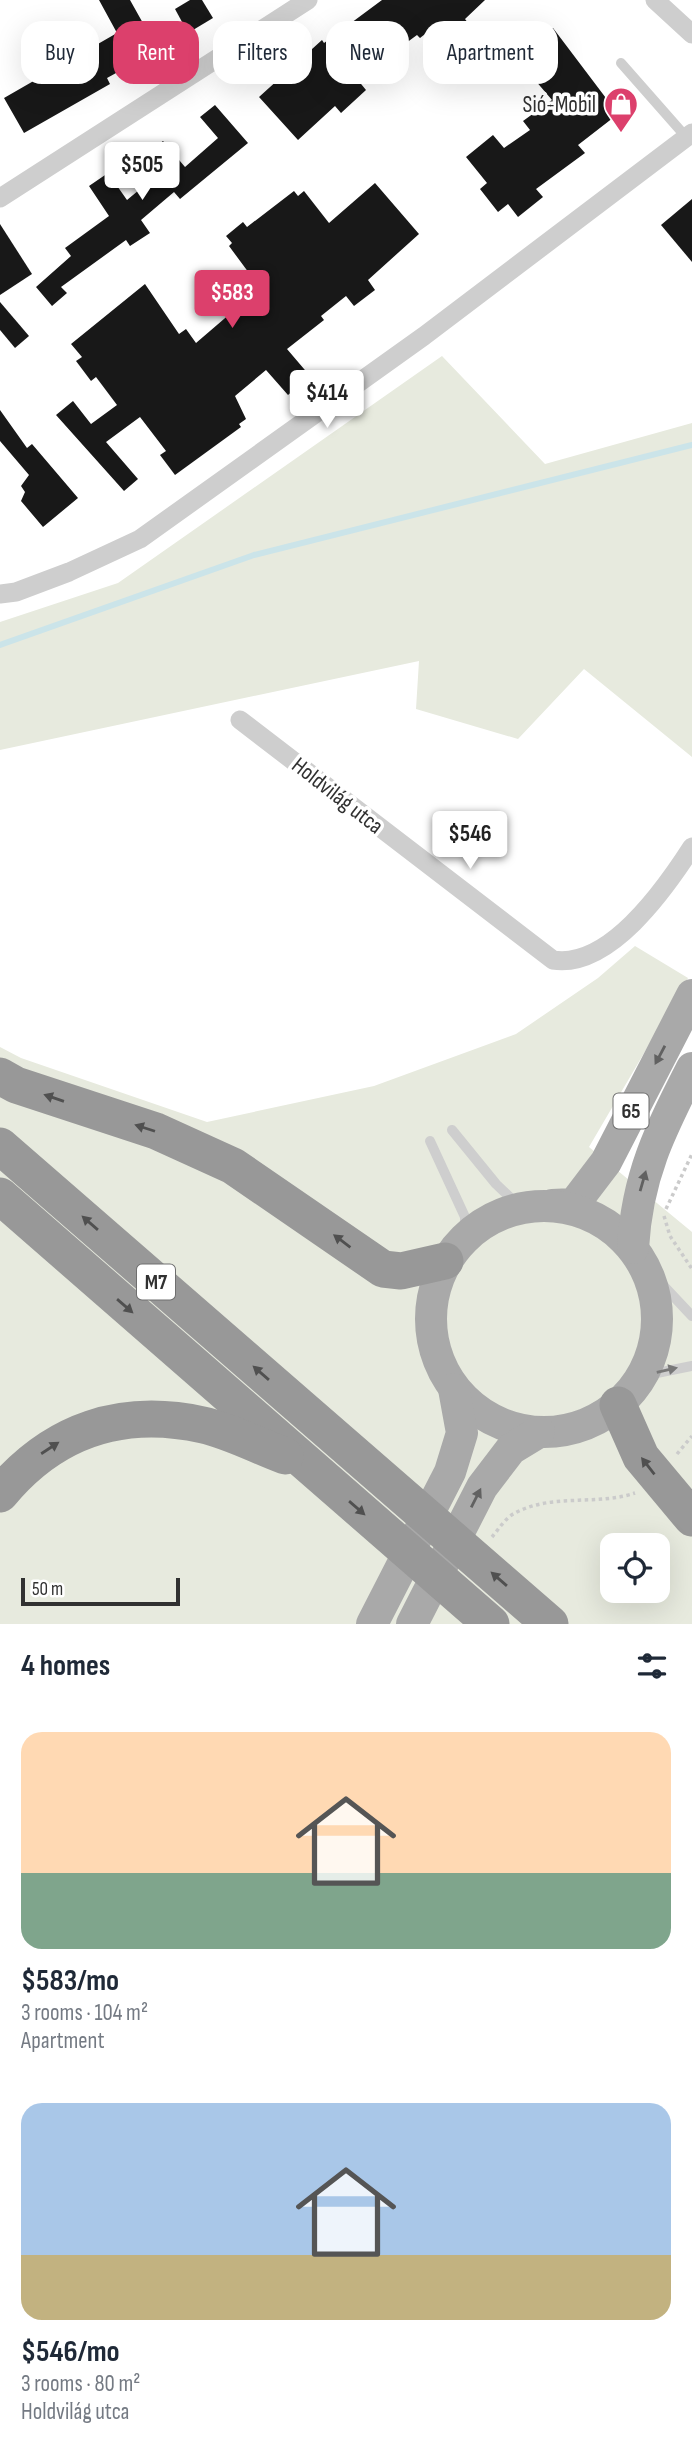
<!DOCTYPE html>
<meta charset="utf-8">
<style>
body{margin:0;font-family:"Sofia Sans Condensed",sans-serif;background:#f6f6f7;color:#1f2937;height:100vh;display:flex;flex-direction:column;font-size:26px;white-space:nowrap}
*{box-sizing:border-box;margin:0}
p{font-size:23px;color:#747a83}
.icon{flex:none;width:38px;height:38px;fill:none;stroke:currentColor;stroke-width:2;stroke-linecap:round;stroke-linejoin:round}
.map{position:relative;height:1624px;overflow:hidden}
.drawer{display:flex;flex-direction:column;background:#fff;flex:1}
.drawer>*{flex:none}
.guide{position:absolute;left:21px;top:21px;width:651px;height:63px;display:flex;gap:14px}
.fabs{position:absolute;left:600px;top:1533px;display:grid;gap:14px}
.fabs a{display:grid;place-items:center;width:70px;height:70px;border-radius:14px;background:#fff;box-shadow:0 7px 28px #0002;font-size:35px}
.scale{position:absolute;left:21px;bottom:18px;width:159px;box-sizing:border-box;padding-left:7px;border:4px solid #313131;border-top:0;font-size:19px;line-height:24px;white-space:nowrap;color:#313131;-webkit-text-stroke:5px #fff;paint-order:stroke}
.price{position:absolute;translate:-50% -60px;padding:0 16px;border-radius:7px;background:#fff;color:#222;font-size:23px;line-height:46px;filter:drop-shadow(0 2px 4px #0008)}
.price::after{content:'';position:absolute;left:50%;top:42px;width:21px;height:16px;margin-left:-10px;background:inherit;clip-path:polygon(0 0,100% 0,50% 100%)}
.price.on{background:#dc406c;color:#fff}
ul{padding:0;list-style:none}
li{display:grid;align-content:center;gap:14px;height:371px;padding:0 21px}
li span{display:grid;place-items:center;height:217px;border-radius:21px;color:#555}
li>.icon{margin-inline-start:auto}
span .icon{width:126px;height:126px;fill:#fffc;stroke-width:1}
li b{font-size:30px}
h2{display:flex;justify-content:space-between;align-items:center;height:84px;padding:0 21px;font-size:30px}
.tag{padding:0 24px;border-radius:21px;background:#fff;box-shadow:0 7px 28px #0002;font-size:24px;line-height:63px}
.tag.on{background:#dc406c;color:#fff}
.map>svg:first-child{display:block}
.green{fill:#e7eade;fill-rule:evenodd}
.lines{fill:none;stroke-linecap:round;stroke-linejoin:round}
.stream{stroke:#cbe4e9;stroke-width:6}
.building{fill:#181818}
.path{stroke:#cbcbcb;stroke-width:3.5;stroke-dasharray:3.5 3.5;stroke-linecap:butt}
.lane{stroke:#cecece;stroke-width:10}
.street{stroke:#cecece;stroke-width:19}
.primary{stroke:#a9a9a9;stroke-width:32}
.highway{stroke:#989898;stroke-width:37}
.oneway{fill:#616161}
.oneway2{fill:#505050}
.oneway3{fill:#787878}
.labels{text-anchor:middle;stroke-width:7;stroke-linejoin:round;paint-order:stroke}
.shield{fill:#fff;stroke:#6f6f6f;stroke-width:2}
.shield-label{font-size:21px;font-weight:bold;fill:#313131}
.poi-label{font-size:23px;fill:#313131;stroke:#fff;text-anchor:end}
.street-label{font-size:23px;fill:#313131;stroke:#fff}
</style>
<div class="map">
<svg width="692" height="1624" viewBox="0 0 692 1624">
<rect width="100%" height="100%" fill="#fff"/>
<!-- green -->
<g class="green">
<polygon points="442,356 545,464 692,423 692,757 584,669 518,739 416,709 419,661 0,750 0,622 118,583"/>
<path d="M635,946L688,978L589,1147L692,1232V1624H0V1047L21,1058L207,1122L374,1086L516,1034L598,978ZM612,1545H658V1591H612Z"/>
</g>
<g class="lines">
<!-- stream -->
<polyline class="stream" points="0,645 254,555 692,445"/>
</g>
<!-- building -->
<g class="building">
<polygon points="99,0 130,0 158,50 107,78 110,84 24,133 4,98 117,33"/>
<polygon points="190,0 202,0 213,18 188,33 175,9"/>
<polygon points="382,0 485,0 465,19 483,43 460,61 434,27 420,38 417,35 357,79 366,90 341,113 335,106 298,140 259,97 322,40 324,43"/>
<polygon points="553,28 618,114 578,145 585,153 536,189 543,197 518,217 508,204 498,212 480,189 487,183 466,157 493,135 504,148 530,130 523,121 552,100 517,59"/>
<polygon points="215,105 248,143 180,199 174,192 141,220 150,233 130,246 126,240 61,287 67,293 52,306 36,287 71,256 65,248 109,216 89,186 108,173 127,200 163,170 148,153 163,141 185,167 218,138 200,117"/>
<polygon points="375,183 419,234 368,280 375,290 354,306 346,296 321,316 324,320 287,349 310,376 288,395 266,370 235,396 246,419 239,424 241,427 175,475 160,455 166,451 140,417 106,442 138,479 124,491 56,415 73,401 91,424 117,405 96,377 91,381 76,361 82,357 71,344 145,284 179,334 186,329 196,343 260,288 229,246 232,243 226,236 243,222 247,227 294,191 298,196 304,191 329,223"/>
<polygon points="692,199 692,262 661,225"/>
<polygon points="0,224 32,274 0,295"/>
<polygon points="0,302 29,336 15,348 0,330"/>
<polygon points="0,410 27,448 32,444 78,498 43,527 21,501 25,492 21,486 29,475 0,441"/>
</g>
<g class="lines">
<!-- path -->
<g class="path">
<polyline points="666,1209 692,1154"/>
<polyline points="664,1216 670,1236 692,1269"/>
<polyline points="677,1454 692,1436"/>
<path d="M492,1537C498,1530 506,1517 515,1513C552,1493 597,1506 635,1493"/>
</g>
<!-- lane -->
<g class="lane">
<polyline points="621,63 687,138"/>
<polyline points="452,1130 496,1184 520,1207"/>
<polyline points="430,1141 465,1217 465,1236"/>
<polyline points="645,1266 692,1316"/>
<polyline points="642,1376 692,1366"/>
</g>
<!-- street -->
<g class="street">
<polyline points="655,0 692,34"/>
<polyline points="0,198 308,0"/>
<polyline points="0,594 16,592 69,572 140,539 424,336 692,133"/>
<path d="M240,720L553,960C609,969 665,889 692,847"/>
</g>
<!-- primary -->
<g class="primary">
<polyline points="552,1205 574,1204 606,1162 692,995"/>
<circle cx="544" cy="1319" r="113"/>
<path d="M633,1248C637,1176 660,1131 692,1068"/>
<polyline points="372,1624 450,1472 462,1433 454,1389"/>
<polyline points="412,1624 482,1487 511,1449 539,1432"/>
</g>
<!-- highway -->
<g class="highway">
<polyline points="0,1076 16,1085 156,1131 233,1166 383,1269 401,1271 445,1261"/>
<polyline points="0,1146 550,1624"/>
<polyline points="0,1196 491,1624"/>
<polyline points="618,1405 641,1457 692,1518"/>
<path d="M0,1494C53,1430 122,1407 203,1425C230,1431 258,1446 285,1456"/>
</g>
</g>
<!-- one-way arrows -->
<defs><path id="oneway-solid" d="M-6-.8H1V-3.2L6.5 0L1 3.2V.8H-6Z" transform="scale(1.75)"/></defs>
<g class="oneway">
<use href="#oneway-solid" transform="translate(660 1055) rotate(118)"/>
<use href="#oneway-solid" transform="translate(643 1181) rotate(-74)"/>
<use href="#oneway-solid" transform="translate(476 1498) rotate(-63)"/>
</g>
<g class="oneway2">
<use href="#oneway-solid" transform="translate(54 1098) rotate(-161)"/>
<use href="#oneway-solid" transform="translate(145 1128) rotate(-162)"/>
<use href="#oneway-solid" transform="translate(90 1223) rotate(-139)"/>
<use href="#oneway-solid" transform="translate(342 1241) rotate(-143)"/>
<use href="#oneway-solid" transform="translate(125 1306) rotate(41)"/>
<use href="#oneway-solid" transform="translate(261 1373) rotate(-139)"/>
<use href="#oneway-solid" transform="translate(50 1448) rotate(-33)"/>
<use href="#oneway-solid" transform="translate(648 1466) rotate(-128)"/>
<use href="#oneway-solid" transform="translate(357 1508) rotate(41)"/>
<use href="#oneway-solid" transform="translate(499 1579) rotate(-139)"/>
</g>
<use class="oneway3" href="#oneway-solid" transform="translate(667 1370) rotate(-13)"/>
<!-- icons -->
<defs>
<g id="shop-pin" transform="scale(1.75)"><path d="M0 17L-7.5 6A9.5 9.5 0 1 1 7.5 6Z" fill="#dc406c" stroke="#fff"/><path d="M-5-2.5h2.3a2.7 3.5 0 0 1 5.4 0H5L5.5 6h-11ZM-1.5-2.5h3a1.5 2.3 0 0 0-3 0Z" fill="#fff"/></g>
</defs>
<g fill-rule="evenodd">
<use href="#shop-pin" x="621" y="104"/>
</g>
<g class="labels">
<!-- shield labels -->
<g class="shield">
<rect x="613.5" y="1093.5" width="35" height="35" rx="5"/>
<rect x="137" y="1264.5" width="38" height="35" rx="5"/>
</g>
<g class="shield-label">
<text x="631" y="1118">65</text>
<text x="156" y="1289">M7</text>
</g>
<!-- poi labels -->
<g class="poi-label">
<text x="596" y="112">Sió-Mobil</text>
</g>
<!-- street labels -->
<g class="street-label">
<text transform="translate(338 795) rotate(38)" y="8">Holdvilág utca</text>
</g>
</g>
</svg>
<div class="fabs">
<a><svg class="icon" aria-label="locate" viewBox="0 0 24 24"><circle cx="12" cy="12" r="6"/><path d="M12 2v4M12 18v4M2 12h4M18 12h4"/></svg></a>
</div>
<div class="scale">50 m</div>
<b class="price" style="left:142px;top:202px">$505</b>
<b class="price on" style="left:232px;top:330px">$583</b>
<b class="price" style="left:327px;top:430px">$414</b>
<b class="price" style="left:470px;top:871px">$546</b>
<div class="guide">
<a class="tag">Buy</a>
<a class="tag on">Rent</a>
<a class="tag">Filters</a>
<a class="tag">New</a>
<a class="tag">Apartment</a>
</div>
</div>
<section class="drawer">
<h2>4 homes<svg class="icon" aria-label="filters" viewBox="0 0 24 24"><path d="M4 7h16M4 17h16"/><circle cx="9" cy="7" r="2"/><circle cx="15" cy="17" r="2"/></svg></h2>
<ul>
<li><span style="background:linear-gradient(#ffd9b3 65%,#7fa58c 0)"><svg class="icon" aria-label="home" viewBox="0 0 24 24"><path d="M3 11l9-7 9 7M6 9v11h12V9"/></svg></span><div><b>$583/mo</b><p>3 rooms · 104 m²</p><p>Apartment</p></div></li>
<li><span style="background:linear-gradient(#a9c7e8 70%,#c2b280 0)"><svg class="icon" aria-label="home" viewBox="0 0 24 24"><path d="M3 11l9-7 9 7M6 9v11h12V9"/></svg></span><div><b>$546/mo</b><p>3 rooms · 80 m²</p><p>Holdvilág utca</p></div></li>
</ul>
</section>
